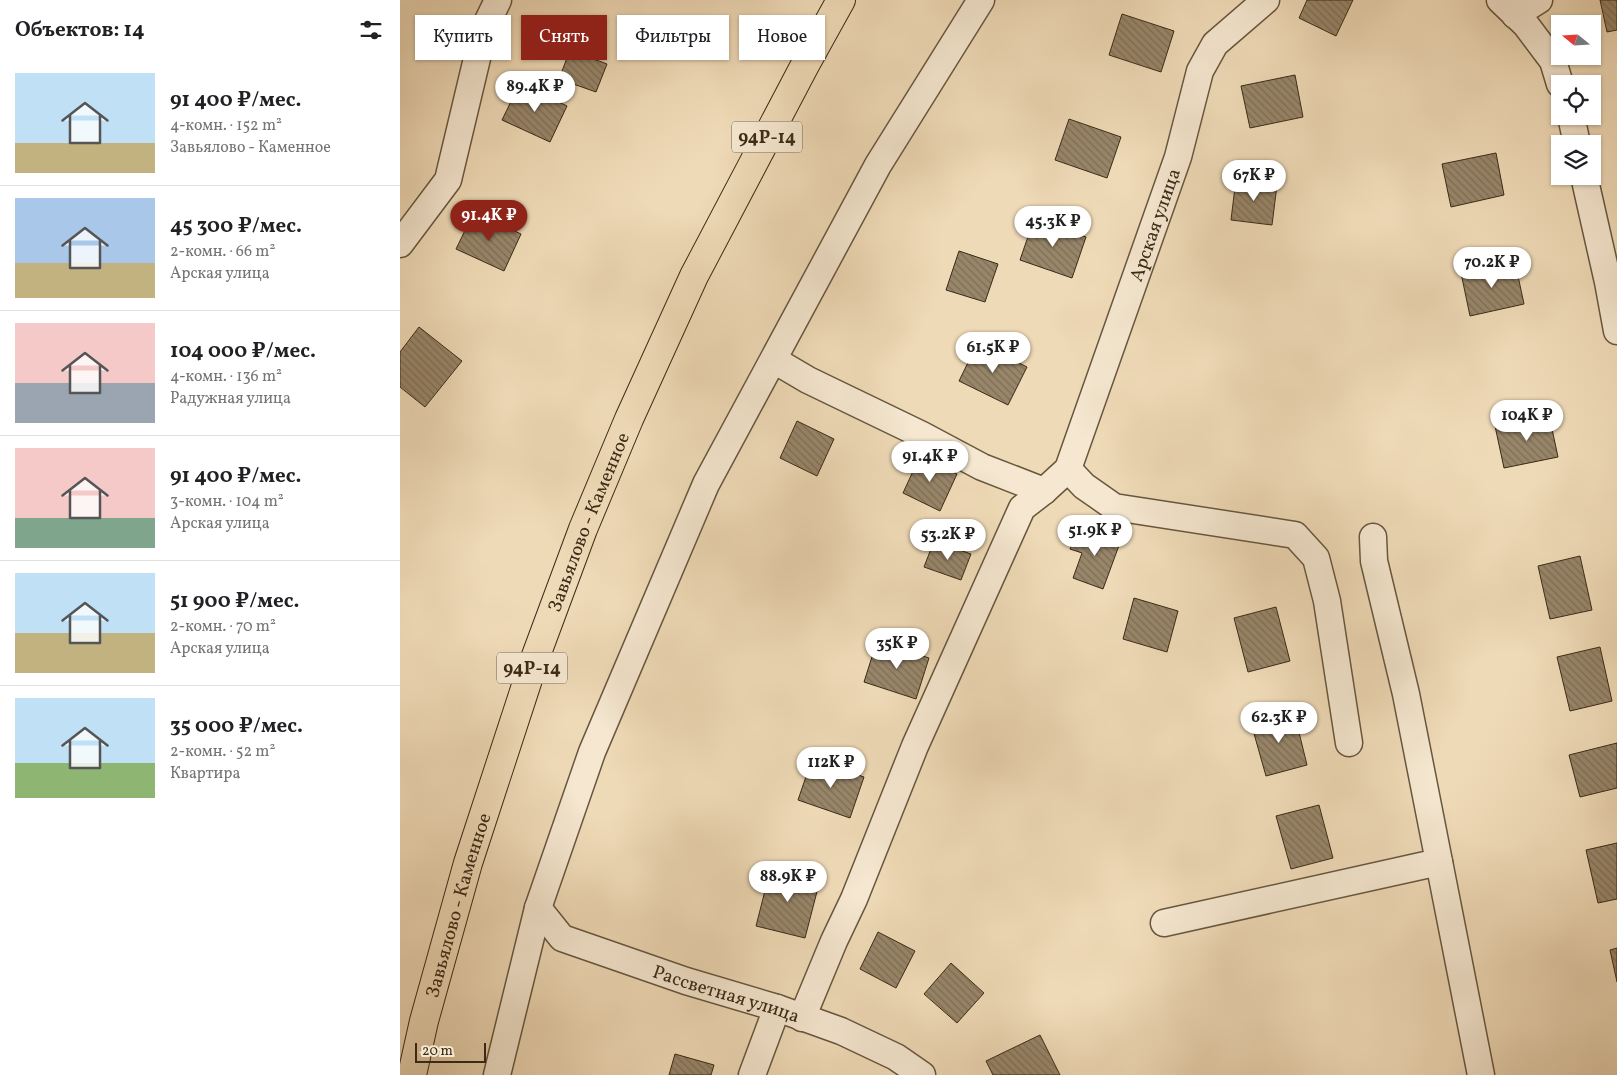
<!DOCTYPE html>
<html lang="ru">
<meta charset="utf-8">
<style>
body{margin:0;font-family:Vollkorn,serif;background:#f2f2f2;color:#202124;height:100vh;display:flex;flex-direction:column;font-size:19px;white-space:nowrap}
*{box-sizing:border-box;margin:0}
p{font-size:16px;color:#757577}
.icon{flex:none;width:28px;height:28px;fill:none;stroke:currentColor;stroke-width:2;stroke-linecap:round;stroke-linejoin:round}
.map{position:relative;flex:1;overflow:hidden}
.side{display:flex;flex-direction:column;background:#fff;width:400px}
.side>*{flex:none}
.banner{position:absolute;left:15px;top:15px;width:475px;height:45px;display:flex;gap:10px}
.needle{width:32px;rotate:288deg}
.fabs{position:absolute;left:1151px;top:15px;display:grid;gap:10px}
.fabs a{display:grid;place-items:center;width:50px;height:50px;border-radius:0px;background:#fff;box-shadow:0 1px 4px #0004;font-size:25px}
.scale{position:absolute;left:15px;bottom:12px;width:71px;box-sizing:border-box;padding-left:5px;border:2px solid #3a2b17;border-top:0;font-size:14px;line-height:18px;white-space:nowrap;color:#3a2b17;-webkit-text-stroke:4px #f5e7d0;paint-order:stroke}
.price{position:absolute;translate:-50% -42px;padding:0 11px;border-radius:18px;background:#fff;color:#222;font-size:16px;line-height:32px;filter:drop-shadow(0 1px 2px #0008)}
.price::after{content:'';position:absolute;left:50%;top:30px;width:15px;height:11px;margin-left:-8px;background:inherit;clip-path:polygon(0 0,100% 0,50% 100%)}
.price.current{background:#8f2418;color:#fff}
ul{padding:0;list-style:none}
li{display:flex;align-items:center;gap:15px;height:125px;padding:0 15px}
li+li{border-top:1px solid #e0e0e0}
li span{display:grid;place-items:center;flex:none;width:140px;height:100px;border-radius:0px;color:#555}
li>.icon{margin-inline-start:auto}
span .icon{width:60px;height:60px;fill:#fffc;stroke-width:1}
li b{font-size:21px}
h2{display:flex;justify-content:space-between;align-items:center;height:60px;padding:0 15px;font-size:21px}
.chip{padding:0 18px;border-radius:0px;background:#fff;box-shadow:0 1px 4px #0004;font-size:18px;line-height:45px}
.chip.current{background:#8f2418;color:#fff}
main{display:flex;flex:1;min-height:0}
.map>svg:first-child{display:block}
.building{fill:url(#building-back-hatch);stroke:#3a2b17}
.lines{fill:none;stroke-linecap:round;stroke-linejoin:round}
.minor-casing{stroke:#67573f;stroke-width:29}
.major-casing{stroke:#3a2b17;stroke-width:30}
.minor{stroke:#f5e7d0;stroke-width:26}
.major{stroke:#efdab7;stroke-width:28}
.labels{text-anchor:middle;stroke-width:4;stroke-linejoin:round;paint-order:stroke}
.shield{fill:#f5e7d0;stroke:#72634e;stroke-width:1}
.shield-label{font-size:18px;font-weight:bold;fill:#3a2b17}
.street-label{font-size:19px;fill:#3a2b17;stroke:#f5e7d0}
</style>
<main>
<section class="side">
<h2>Объектов: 14<svg class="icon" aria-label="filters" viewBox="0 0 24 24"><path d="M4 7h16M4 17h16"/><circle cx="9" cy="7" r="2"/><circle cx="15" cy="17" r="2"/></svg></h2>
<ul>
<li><span style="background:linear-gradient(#bfe0f5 70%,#c2b280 0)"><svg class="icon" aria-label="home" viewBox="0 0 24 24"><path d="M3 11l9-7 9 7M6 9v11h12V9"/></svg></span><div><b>91 400 ₽/мес.</b><p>4-комн. · 152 m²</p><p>Завьялово - Каменное</p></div></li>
<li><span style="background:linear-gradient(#a9c7e8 65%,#c2b280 0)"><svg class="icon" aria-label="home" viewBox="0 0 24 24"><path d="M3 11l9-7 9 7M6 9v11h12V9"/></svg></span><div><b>45 300 ₽/мес.</b><p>2-комн. · 66 m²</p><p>Арская улица</p></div></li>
<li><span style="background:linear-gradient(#f6c9c9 60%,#9aa5b1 0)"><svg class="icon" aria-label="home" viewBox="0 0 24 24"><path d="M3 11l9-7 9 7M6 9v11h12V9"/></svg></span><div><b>104 000 ₽/мес.</b><p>4-комн. · 136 m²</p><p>Радужная улица</p></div></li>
<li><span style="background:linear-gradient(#f6c9c9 70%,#7fa58c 0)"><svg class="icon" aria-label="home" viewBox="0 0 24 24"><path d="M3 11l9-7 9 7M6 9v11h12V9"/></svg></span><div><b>91 400 ₽/мес.</b><p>3-комн. · 104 m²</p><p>Арская улица</p></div></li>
<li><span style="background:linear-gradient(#bfe0f5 60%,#c2b280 0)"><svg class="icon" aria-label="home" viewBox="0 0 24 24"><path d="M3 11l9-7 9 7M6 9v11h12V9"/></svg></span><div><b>51 900 ₽/мес.</b><p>2-комн. · 70 m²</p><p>Арская улица</p></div></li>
<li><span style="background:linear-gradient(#bfe0f5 65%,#8fb573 0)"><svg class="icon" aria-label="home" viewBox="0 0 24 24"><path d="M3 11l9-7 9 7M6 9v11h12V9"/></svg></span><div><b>35 000 ₽/мес.</b><p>2-комн. · 52 m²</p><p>Квартира</p></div></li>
</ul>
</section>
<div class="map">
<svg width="1217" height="1075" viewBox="0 0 1217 1075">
<defs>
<pattern id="building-back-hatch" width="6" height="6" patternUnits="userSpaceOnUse" patternTransform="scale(1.25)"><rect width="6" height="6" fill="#98866a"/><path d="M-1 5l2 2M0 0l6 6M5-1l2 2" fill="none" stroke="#7d6e56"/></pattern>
</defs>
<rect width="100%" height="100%" fill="#efdab7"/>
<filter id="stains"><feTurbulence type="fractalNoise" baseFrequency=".004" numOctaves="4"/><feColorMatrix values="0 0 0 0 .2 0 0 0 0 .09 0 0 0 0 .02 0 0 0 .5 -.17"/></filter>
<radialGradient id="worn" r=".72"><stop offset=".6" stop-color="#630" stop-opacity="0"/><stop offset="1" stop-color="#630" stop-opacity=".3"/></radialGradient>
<!-- building -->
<g class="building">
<polygon points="907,0 953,0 936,36 899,18"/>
<polygon points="1200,0 1217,0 1217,30 1207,32"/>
<polygon points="722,14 774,31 761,72 709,55"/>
<polygon points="170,50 207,64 196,92 159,79"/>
<polygon points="895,75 903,117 850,128 841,86"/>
<polygon points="120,83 167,106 150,142 102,120"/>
<polygon points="669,119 721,137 707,178 655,160"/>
<polygon points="1096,153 1104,195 1051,207 1042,164"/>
<polygon points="836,179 877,185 872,225 831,220"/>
<polygon points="74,212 121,234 104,271 56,249"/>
<polygon points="634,219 686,237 672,278 620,260"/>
<polygon points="559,251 598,264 585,302 546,290"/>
<polygon points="1115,262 1124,304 1070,316 1061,273"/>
<polygon points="19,327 62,361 25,407 0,387 0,352"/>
<polygon points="578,342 627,367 608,405 559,381"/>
<polygon points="1149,415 1158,457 1104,468 1095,426"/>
<polygon points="397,421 434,439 417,476 380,458"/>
<polygon points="520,456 557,474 540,511 503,493"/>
<polygon points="690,529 721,540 703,589 673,578 682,553 670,549 675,536 686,539"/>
<polygon points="534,541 571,554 561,580 524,567"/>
<polygon points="1180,556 1192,610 1150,619 1138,566"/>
<polygon points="734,598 778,611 767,652 723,639"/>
<polygon points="876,607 890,661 848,672 834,618"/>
<polygon points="477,641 529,658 516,699 464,682"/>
<polygon points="1200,647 1212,701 1170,711 1157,657"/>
<polygon points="894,712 907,765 866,776 851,723"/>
<polygon points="1217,743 1217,788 1180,797 1169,755"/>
<polygon points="412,759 464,777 450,818 398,800"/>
<polygon points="919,805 933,858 891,869 876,816"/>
<polygon points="1217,843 1217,899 1198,903 1186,850"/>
<polygon points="371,867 420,880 405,938 356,926"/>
<polygon points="478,932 515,951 496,988 460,969"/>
<polygon points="1217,948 1217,982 1210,950"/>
<polygon points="551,963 584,993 557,1023 524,994"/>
<polygon points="640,1035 660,1075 593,1075 586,1061"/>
<polygon points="275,1054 314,1065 311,1075 269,1075"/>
</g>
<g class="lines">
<!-- minor casing -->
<g class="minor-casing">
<g id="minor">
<polyline points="1100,0 1126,25 1153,61 1160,84"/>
<polyline points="1115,15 1139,0"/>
<polyline points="1171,116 1177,144"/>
<polyline points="1184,176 1208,282 1217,331"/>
<polyline points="0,244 48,180 84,29 98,0"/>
<polyline points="374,360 408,380 522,435 582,467 644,491"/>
<polyline points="668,469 684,486 714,507 895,535 916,558 927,601 949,743"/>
<polyline points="973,537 974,561 1006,694 1081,1075"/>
<path id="s1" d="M138,908L162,938L286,981L377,1008L441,1031L496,1057L522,1075"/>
<polyline points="764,923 1039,862"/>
<path id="s2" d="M402,1018L434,941L454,899L515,746L622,508L644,491L668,469L778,157L800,71L815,44L866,0"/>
<polyline points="97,1075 138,908 192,752 306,484 478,165 581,0"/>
<polyline points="352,1075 377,1008"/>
</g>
</g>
<!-- major casing -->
<g class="major-casing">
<g id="major">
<path id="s3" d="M12,1075L24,1021L68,863L134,661L183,529L229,419L294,276L405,65L441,0"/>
</g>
</g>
<!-- minor -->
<use href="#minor" class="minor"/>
<!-- major -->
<use href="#major" class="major"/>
</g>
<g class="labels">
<!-- shield labels -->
<g class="shield">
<rect x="332" y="121.5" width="70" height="31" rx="4"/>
<rect x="97" y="652.5" width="70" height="31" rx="4"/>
</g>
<g class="shield-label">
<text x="367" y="143">94Р-14</text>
<text x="132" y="674">94Р-14</text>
</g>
<!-- street labels -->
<g class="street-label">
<text dy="7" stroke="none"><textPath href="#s2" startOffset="875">Арская улица</textPath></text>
<text dy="7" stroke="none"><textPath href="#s3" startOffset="581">Завьялово - Каменное</textPath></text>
<text dy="7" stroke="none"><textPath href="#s3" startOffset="176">Завьялово - Каменное</textPath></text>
<text dy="7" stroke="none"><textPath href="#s1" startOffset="212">Рассветная улица</textPath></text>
</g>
</g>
<rect width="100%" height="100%" filter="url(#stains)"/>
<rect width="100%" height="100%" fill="url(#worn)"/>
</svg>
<div class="fabs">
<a><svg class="needle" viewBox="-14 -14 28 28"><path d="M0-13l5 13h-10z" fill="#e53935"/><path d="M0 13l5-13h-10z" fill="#757577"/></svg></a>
<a><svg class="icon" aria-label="locate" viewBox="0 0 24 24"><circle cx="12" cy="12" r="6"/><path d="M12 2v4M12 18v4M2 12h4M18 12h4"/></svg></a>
<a><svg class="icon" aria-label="layers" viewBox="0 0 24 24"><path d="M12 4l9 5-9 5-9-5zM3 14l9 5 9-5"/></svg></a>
</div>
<div class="scale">20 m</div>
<b class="price" style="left:135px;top:113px">89.4K ₽</b>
<b class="price" style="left:854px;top:202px">67K ₽</b>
<b class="price current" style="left:89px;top:242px">91.4K ₽</b>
<b class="price" style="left:653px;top:248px">45.3K ₽</b>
<b class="price" style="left:1092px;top:289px">70.2K ₽</b>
<b class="price" style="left:593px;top:374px">61.5K ₽</b>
<b class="price" style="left:1127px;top:442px">104K ₽</b>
<b class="price" style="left:530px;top:483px">91.4K ₽</b>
<b class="price" style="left:695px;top:557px">51.9K ₽</b>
<b class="price" style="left:548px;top:561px">53.2K ₽</b>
<b class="price" style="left:497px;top:670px">35K ₽</b>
<b class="price" style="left:879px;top:744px">62.3K ₽</b>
<b class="price" style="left:431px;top:789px">112K ₽</b>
<b class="price" style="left:388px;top:903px">88.9K ₽</b>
<div class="banner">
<a class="chip">Купить</a>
<a class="chip current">Снять</a>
<a class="chip">Фильтры</a>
<a class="chip">Новое</a>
</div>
</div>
</main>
